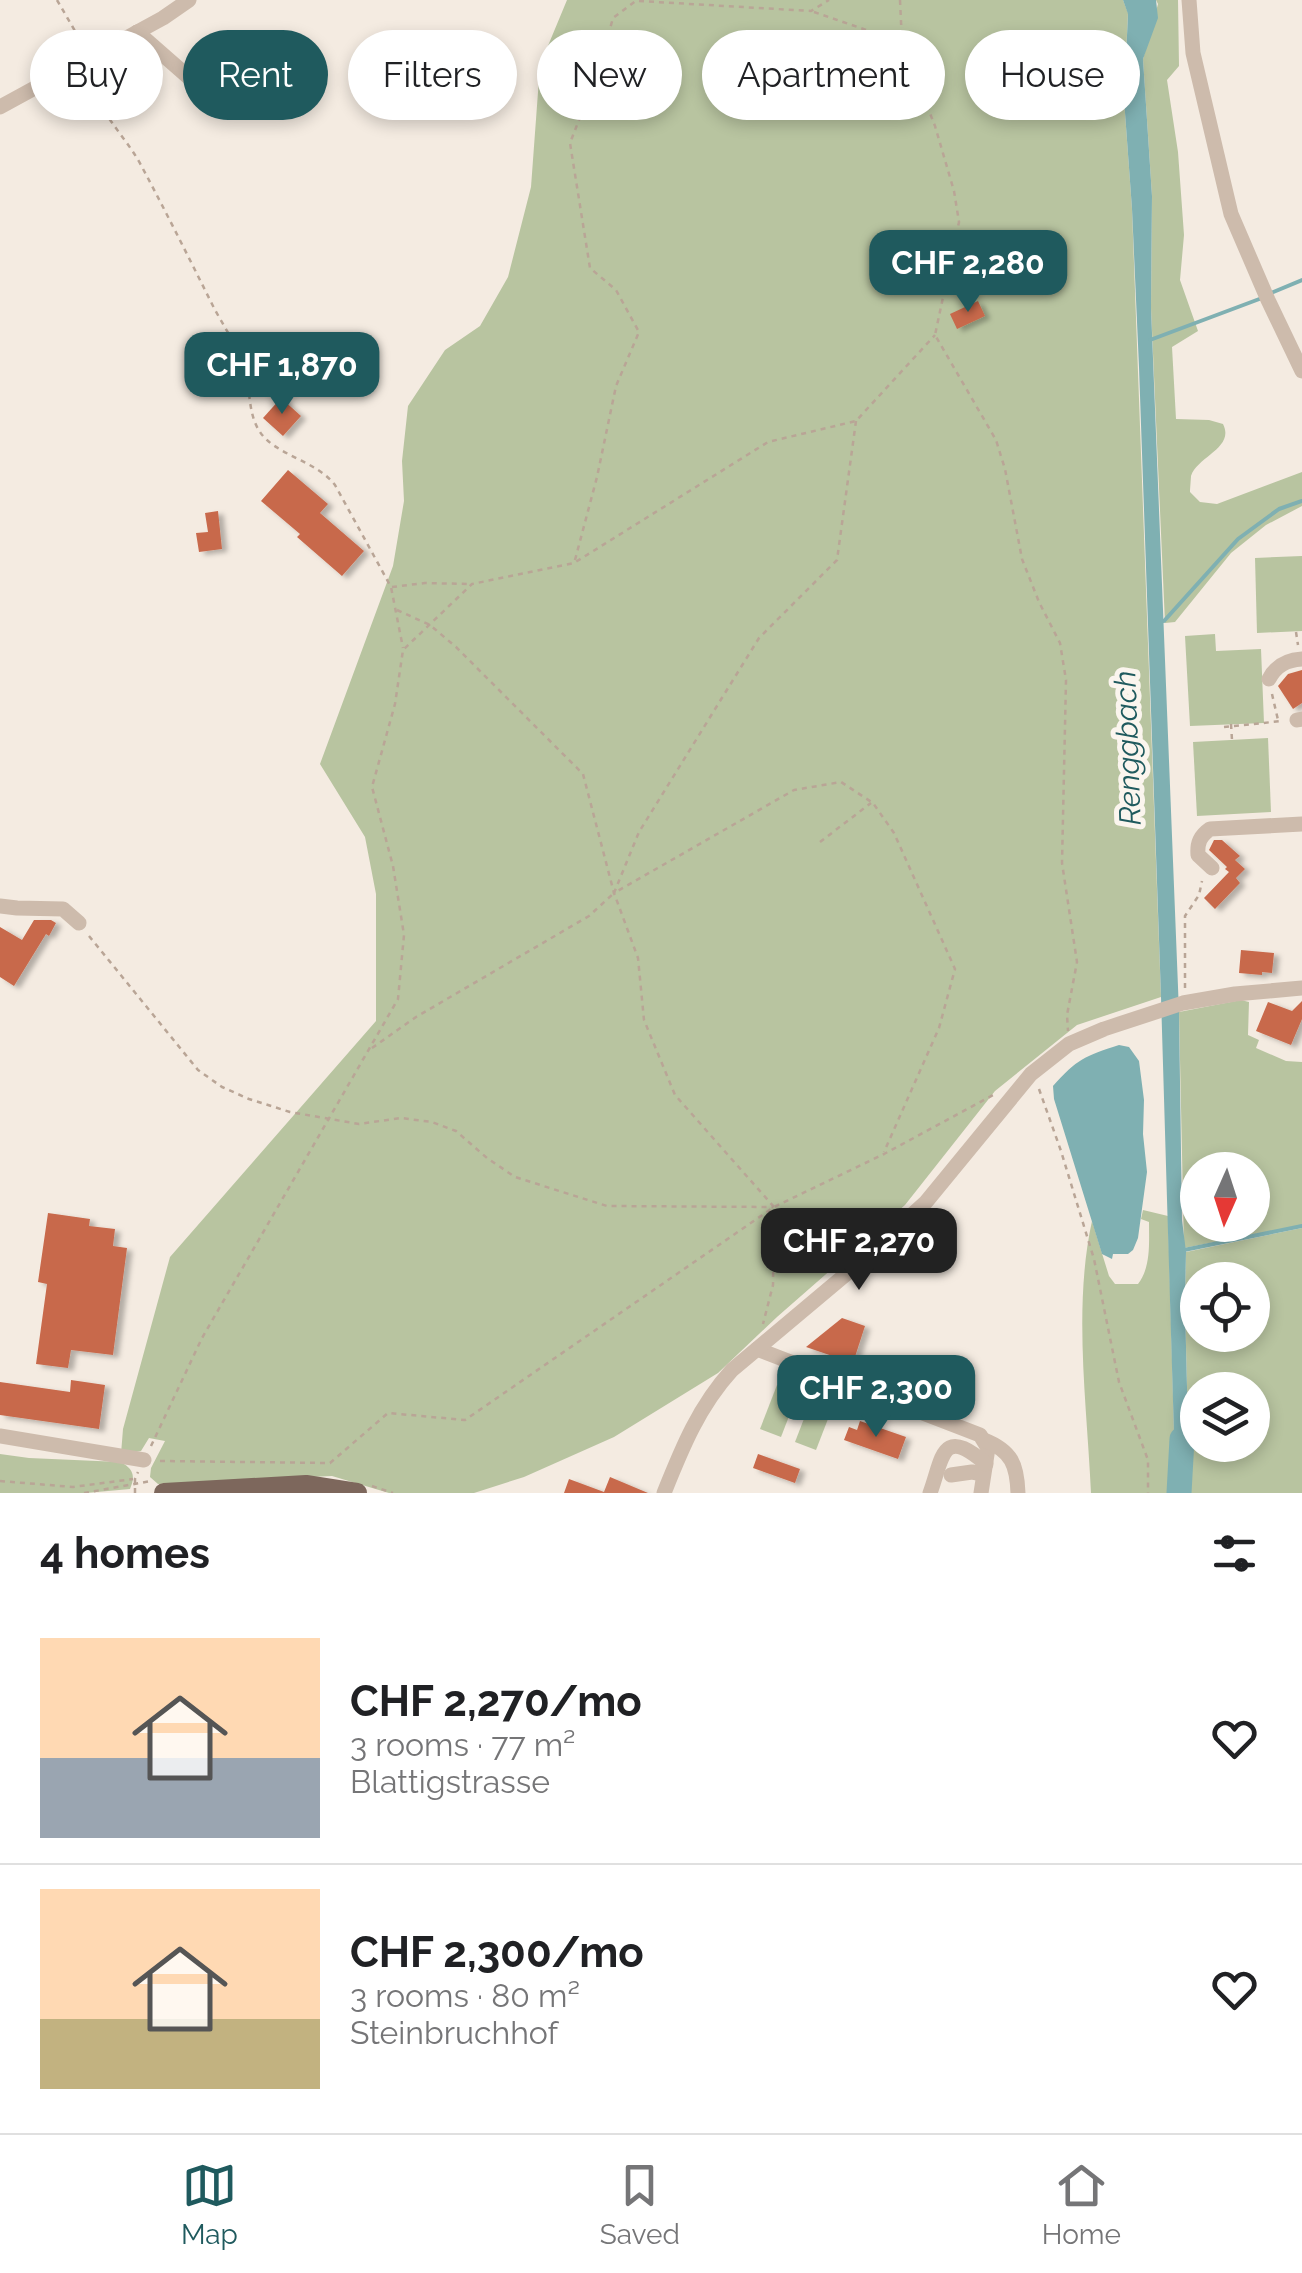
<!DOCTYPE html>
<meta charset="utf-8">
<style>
body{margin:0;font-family:Raleway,sans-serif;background:#f6f6f6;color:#202124;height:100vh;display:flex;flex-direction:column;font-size:38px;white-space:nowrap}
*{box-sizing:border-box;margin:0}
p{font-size:32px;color:#757577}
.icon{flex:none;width:55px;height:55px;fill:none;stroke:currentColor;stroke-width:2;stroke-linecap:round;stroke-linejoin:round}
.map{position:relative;height:1493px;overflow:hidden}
.details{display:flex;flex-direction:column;background:#fff;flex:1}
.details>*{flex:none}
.banner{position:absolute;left:30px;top:30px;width:1242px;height:90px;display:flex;gap:20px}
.needle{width:65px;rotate:183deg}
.controls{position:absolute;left:1180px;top:1152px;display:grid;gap:20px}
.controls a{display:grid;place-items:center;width:90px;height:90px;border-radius:50%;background:#fff;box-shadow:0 5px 15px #0003;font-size:50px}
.price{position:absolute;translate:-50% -85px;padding:0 22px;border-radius:20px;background:#1f5a5e;color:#fff;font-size:32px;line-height:65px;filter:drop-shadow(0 2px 5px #0008)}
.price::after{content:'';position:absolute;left:50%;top:60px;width:30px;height:22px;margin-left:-15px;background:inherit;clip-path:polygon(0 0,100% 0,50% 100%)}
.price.current{background:#222;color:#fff}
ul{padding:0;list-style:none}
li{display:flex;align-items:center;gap:30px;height:250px;padding:0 40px}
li+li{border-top:2px solid #e0e0e0}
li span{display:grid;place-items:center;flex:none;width:280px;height:200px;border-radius:0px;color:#555}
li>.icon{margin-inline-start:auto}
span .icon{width:120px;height:120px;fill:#fffc;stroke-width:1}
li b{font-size:42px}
h2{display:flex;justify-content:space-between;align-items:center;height:120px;padding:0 40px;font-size:42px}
.pill{padding:0 35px;border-radius:45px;background:#fff;box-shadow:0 5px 15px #0003;font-size:35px;line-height:90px}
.pill.current{background:#1f5a5e;color:#fff}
.tab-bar{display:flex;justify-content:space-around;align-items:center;height:140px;border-top:2px solid #e0e0e0;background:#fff;font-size:28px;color:#757577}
.tab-bar a{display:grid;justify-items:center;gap:5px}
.tab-bar .current{color:#1f5a5e}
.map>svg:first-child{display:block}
.green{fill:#b8c4a0;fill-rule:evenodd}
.water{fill:#7fb0b2}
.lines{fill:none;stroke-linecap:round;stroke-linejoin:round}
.stream{stroke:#7fb0b2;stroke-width:4}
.river{stroke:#7fb0b2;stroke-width:25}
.building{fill:#c8694b;filter:url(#shadow)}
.path{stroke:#b9a596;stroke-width:2.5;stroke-dasharray:5 5;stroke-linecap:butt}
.minor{stroke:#cdbbac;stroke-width:15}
.major{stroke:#7d675c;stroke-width:20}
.labels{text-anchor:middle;stroke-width:10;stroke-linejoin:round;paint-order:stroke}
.water-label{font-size:30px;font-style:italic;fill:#1f5a5e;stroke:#fbf5ee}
</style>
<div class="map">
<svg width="1302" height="1493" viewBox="0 0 1302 1493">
<defs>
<filter id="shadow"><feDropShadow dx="5.5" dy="3" stdDeviation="2.5" flood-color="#0004"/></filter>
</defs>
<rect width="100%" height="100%" fill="#f4ebe1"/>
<!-- green -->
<g class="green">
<polygon points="567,0 1123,0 1128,13 1124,99 1132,209 1161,997 1077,1025 995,1091 905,1205 777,1317 718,1373 614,1437 524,1477 474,1493 389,1493 332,1476 158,1484 150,1477 151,1468 165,1441 149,1438 141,1451 121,1454 123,1429 170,1257 376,1021 376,894 365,837 320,764 393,566 404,501 402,461 408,406 445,350 480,326 508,277 531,187 540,65"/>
<path d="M1156,0H1178L1179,66L1167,80L1178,152L1184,235L1180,280L1198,331L1172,347L1176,419L1209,420L1223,424C1235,448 1198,456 1191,476C1191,477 1190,490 1190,492L1200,502L1217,504L1302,472V506L1266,525L1231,553L1175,622L1165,623L1151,308L1152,196L1143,59L1158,4Z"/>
<polygon points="1302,556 1302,631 1257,633 1255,558"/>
<polygon points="1215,634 1216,651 1261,649 1264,723 1190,726 1185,636"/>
<polygon points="1268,738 1271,812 1197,816 1193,742"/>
<path d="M1241,1000L1249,1002L1248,1035L1259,1040L1256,1048L1286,1061L1302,1062V1225L1184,1248L1179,1012ZM1198,1170H1252V1225H1198Z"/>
<path d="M1143,1210L1168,1216L1175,1469H1189L1185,1305L1186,1252L1302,1228V1493H1091C1087,1405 1073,1307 1092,1221L1109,1276L1115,1284H1138C1151,1267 1149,1244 1149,1222L1141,1219ZM1198,1280H1252V1335H1198ZM1198,1390H1252V1445H1198Z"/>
<polygon points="777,1385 798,1393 781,1437 760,1429"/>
<polygon points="812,1398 833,1406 816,1450 795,1442"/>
<path d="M0,1454L29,1458L120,1462C133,1468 136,1476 130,1489L86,1493H0Z"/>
</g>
<!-- water -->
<g class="water">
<polygon points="1123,0 1156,0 1158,18 1143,59 1152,196 1151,308 1179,1012 1182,1220 1186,1252 1185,1305 1189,1469 1175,1469 1161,997 1139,367 1132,209 1124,99 1128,14"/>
<path d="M1119,1045L1129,1047L1139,1061L1144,1100L1143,1134L1147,1172L1138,1238L1133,1250L1128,1254H1113L1112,1259L1102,1254L1054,1099L1053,1086C1077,1059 1085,1056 1119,1045Z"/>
</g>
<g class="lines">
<!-- stream -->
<g class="stream">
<polyline points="1271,293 1302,280"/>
<polyline points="1150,340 1262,298"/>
<polyline points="1164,621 1238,539 1279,509 1302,501"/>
<polyline points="1184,1250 1302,1226"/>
</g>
<!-- river -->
<polyline class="river" points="1179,1493 1182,1439"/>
</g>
<!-- building -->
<g class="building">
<polygon points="235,55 263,77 247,97 219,74"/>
<polygon points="978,301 985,316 957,329 950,314"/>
<polygon points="281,398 301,416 283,436 263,418"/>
<polygon points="288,470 328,504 320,513 364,551 342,576 297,537 300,534 261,501"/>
<polygon points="218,511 222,549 199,552 196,533 208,532 205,513"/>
<polygon points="1302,670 1302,703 1293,709 1278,686 1288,674"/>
<polygon points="1214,840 1222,840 1240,856 1235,860 1245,869 1236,878 1240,883 1215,909 1204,898 1229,872 1225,869 1227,867 1209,850"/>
<polygon points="34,920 51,920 56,923 49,936 46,934 14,986 0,977 0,927 22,940"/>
<polygon points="1241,950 1274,953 1272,973 1262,972 1262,975 1239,973"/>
<polygon points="1302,1001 1302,1019 1291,1045 1256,1031 1268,1002 1292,1011"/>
<polygon points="48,1213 90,1219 89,1226 115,1229 113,1246 127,1248 113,1355 71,1350 68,1368 36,1364 47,1284 38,1282"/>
<polygon points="842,1318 865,1326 853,1363 806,1347"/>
<polygon points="71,1380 105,1385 99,1429 0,1415 0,1382 70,1392"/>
<polygon points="860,1421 906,1437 898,1459 844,1440 849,1427 857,1430"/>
<polygon points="758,1454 800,1469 795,1483 753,1468"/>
<polygon points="610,1477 648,1493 564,1493 569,1479 604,1492"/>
</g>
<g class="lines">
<!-- path -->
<g class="path">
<polyline points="57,0 82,43"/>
<polyline points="900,0 902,43 935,126 954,191 959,222 935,335 996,440 1005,469 1022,559 1039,602 1060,643 1066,680 1062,863 1077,962 1067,1015 1068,1031"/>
<polyline points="639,1 811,11 829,0"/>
<polyline points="814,12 901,42"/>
<path d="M92,73C95,112 125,134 142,167C166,212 189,258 212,304C222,324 237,345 244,366C251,387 247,413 260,432C275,455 317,461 335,485L391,587L403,648"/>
<polyline points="856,421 837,560 759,638 639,832 614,893 794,790 841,782 873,803 894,833 955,969 939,1028 884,1152"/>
<polyline points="575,560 597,477 616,386 639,332 616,290 590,268 570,143 598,71 613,18 637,0"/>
<polyline points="392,587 425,583 469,584"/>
<polyline points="397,610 430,625 456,647 583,774 614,893 638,958 644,1020 675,1095 774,1207 773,1285 763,1324"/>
<polyline points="1296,632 1298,645"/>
<polyline points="1272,694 1278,720"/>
<polyline points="1231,724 1232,740"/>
<polyline points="1224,727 1282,721"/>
<polyline points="820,842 871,803"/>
<polyline points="89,936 198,1070 222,1087 249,1099 290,1112 359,1124 401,1118 432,1122 456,1131 487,1158 515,1177 607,1206 773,1207"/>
<polyline points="1185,988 1185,916 1199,895 1202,881"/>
<polyline points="372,1048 416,1017 589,916 613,894"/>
<polyline points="1039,1089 1061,1151 1094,1259 1119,1382 1148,1460 1148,1493"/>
<polyline points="151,1446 202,1338 398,999 404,935 393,866 372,787 395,704 403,650 472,584 574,563 768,442 856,421 935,335"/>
<polyline points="160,1461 330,1463 388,1413 465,1420 774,1207 884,1154 995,1094"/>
<polyline points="0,1481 73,1487 133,1479"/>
<polyline points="372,1486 393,1493"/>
<polyline points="84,1493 151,1481"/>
<polyline points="135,1493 135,1479 138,1472"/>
</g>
<!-- minor -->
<g class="minor">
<polyline points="1189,0 1193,53 1231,214 1268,300 1302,371"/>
<polyline points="137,32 226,110"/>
<polyline points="0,107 163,18 189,0"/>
<path d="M1269,679C1276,665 1287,660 1302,659"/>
<polyline points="1297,720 1302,719"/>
<path d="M1212,868L1198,855C1197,843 1200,836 1210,829L1302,824"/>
<polyline points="0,906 17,908 63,909 79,923"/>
<polyline points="757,1349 980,1435 988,1448 981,1493"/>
<polyline points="0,1436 144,1460"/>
<path d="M984,1440C1012,1451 1017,1465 1018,1493"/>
<polyline points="951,1475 972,1472 983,1474"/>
<path d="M664,1493C682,1448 699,1406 732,1370L851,1270L926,1202L1031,1074L1069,1044L1104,1029L1183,1003L1235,994L1302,988"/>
<path d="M930,1493C943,1458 941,1425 986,1464"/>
</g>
<!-- major -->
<polyline class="major" points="164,1493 306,1485 357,1493"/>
</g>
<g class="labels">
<!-- water labels -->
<g class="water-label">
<text transform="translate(1128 748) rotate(-92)" y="10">Renggbach</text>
</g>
</g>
</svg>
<div class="controls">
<a><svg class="needle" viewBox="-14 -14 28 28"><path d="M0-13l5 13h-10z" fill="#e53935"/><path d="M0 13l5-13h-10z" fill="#757577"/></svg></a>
<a><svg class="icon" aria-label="locate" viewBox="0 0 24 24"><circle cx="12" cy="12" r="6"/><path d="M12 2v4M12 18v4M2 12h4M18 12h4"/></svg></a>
<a><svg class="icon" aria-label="layers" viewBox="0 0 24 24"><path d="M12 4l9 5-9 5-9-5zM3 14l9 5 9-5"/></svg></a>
</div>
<b class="price" style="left:968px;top:315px">CHF 2,280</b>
<b class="price" style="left:282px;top:417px">CHF 1,870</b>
<b class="price current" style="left:859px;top:1293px">CHF 2,270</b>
<b class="price" style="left:876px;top:1440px">CHF 2,300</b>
<div class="banner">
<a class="pill">Buy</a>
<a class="pill current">Rent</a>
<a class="pill">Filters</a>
<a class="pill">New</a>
<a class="pill">Apartment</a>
<a class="pill">House</a>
</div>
</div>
<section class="details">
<h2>4 homes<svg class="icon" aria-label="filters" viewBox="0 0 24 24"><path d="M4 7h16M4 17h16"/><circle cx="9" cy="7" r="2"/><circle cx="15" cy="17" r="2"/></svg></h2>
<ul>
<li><span style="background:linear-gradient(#ffd9b3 60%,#9aa5b1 0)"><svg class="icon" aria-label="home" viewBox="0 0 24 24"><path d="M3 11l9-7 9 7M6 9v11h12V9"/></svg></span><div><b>CHF 2,270/mo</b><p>3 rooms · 77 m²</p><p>Blattigstrasse</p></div><svg class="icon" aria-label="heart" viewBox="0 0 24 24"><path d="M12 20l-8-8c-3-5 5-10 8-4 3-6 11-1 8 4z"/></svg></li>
<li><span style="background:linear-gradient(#ffd9b3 65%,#c2b280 0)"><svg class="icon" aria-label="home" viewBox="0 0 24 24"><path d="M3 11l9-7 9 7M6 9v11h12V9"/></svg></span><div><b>CHF 2,300/mo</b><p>3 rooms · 80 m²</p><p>Steinbruchhof</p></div><svg class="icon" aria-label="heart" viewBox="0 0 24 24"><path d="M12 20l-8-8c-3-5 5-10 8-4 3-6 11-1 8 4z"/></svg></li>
</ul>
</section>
<nav class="tab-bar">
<a class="current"><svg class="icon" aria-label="map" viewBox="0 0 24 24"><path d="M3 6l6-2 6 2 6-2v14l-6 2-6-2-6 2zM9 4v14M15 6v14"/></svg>Map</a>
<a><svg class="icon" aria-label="saved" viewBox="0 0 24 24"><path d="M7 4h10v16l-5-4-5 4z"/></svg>Saved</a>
<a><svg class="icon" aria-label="home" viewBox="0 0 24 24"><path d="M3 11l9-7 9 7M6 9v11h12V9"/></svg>Home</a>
</nav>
